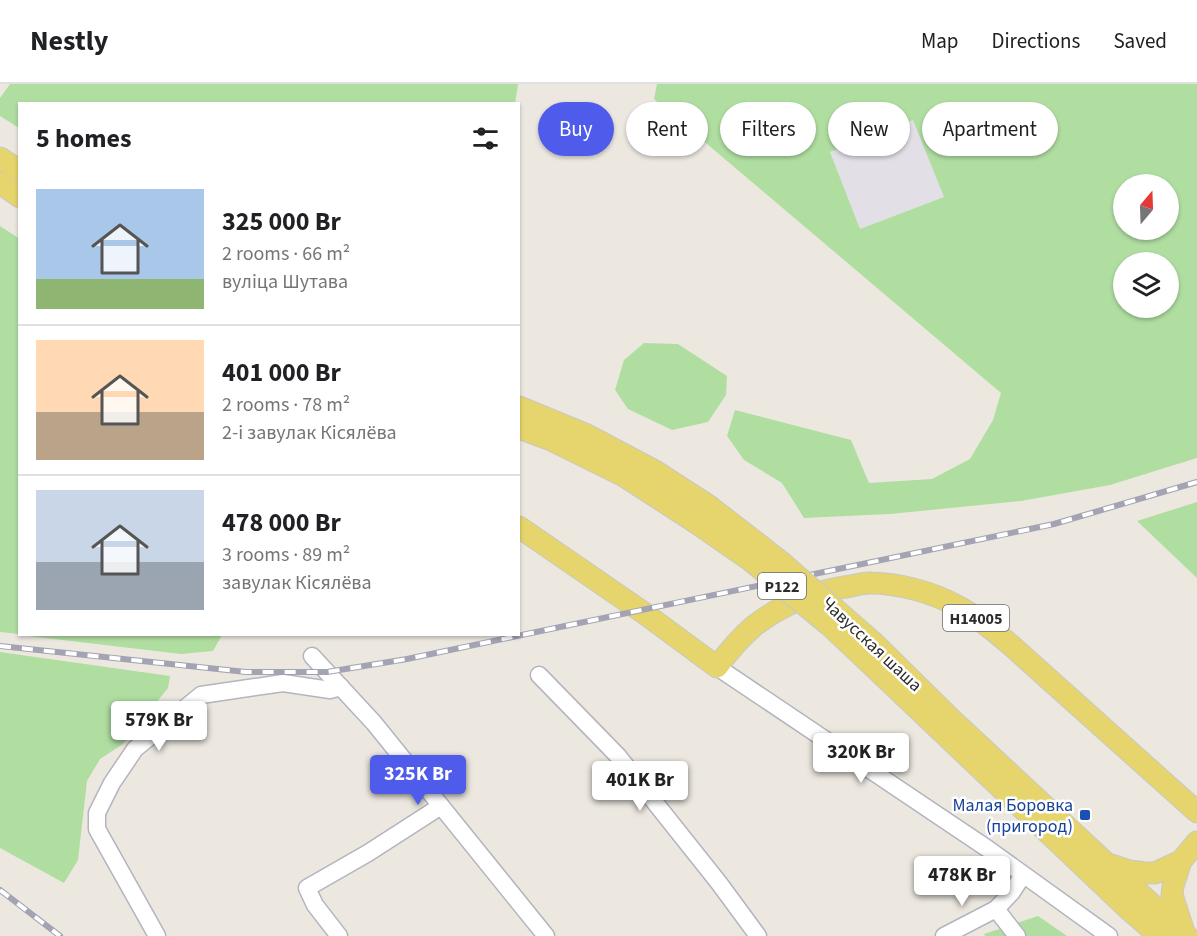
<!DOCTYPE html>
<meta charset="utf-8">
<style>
body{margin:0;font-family:"Source Sans 3",sans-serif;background:#f6f6f6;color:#202124;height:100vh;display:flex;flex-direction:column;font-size:22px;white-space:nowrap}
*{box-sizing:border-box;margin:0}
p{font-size:20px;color:#757577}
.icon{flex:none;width:33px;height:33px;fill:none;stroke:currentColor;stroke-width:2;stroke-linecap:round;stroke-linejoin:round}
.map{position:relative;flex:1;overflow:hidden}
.sheet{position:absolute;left:18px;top:18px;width:502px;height:534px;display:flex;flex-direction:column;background:#fff;border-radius:0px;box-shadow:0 2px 4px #0004}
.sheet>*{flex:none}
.top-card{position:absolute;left:538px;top:18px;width:568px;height:54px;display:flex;gap:12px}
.needle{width:39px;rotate:19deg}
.tools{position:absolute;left:1113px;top:90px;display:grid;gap:12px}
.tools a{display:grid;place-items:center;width:66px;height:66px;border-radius:50%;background:#fff;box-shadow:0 2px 4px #0004;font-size:30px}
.price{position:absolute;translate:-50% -51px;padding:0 14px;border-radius:6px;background:#fff;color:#222;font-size:20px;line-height:39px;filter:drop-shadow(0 2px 3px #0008)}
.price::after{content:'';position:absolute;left:50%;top:36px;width:18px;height:14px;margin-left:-9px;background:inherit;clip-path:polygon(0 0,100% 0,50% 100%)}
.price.active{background:#4e5beb;color:#fff}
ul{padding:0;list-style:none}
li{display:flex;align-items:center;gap:18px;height:150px;padding:0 18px}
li+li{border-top:2px solid #e0e0e0}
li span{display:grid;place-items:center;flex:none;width:168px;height:120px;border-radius:0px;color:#555}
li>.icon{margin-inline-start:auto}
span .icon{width:72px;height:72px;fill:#fffc;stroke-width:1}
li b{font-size:26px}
h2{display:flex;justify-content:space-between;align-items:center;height:72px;padding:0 18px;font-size:26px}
.tag{padding:0 21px;border-radius:27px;background:#fff;box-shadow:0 2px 4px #0004;font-size:21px;line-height:54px}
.tag.active{background:#4e5beb;color:#fff}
header{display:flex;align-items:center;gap:36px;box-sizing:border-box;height:84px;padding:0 30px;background:#fff;border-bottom:2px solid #e0e0e0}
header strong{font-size:28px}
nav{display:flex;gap:33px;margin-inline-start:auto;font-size:21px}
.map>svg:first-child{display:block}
.industrial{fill:#e2dfe6}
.green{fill:#b0dea1;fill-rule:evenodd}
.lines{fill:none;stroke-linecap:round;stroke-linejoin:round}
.minor-casing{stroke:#b3b4be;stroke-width:19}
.major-casing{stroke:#c8c8c8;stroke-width:23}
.minor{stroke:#fff;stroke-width:16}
.major{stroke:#e5d56c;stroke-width:21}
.rail-casing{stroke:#a3a3b4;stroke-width:6}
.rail{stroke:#fff;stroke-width:4;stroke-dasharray:11;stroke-linecap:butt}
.major-bridge-casing{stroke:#c8c8c8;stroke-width:23;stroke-linecap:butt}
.major-bridge{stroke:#e5d56c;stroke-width:21}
.transit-dot{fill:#1a4fb4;stroke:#fff;stroke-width:2}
.labels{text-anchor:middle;stroke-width:5;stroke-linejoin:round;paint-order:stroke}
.shield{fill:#fff;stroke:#6b6b6b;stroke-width:1.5}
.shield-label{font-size:16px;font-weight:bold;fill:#2c2c2c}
.street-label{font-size:18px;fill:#2c2c2c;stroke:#fff}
.transit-label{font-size:18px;fill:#164399;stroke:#fff;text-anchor:end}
</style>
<header>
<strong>Nestly</strong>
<nav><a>Map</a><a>Directions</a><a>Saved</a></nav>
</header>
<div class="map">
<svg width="1197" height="852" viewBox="0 0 1197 852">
<rect width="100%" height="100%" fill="#ece8e0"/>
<!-- industrial -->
<polygon class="industrial" points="914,36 944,113 860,145 830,68"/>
<!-- green -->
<g class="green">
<polygon points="10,0 518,0 515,20 20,20 19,44 0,32 0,14"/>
<path d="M657,0H1197V374L1110,401L1021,417L890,430L804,434L782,399L744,376L727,352L735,326L851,356L869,399L932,395L970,375L993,336L1001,309L654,15ZM913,36L944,113L860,145L830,68ZM1124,100H1168V146H1124ZM1124,178H1168V224H1124Z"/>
<polygon points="0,142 20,155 19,550 0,548"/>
<polygon points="644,259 678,260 727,292 726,311 708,338 672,346 628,325 615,306 624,276"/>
<polygon points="1197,418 1197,494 1137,437"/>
<polygon points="20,551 222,550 222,551 213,567 181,570"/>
<polygon points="0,568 170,592 168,604 123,660 100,675 87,697 78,776 64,799 0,764"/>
<polygon points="1038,832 1067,852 985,852 984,850"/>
</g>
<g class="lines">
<!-- minor casing -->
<g class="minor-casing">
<g id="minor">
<polyline points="312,572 374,639 546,852"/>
<polyline points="717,583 988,765 1109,852"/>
<polyline points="539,591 618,672 719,799 758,852"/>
<polyline points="996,825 1017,852"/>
<polyline points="157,852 97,745 97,729 112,699 135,665 201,611 283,599 330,606 341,603"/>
<polyline points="339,852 315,821 307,804 368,769 441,722"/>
<polyline points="944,852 996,825 1012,808 1023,791"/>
</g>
</g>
<!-- major casing -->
<g class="major-casing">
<g id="major">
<polyline points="0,74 20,87"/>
<polyline points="0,99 20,113"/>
<polyline points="519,323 587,351 655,387 709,422"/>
<polyline points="519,344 551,356 624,392 695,438"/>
<path d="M519,443L644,529L717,583C728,568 740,554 754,542C782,520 815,507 851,502C857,501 863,499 869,499C898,499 932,508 957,522C978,533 995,548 1013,563L1197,728"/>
<polyline points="875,560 950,634 1107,780 1187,852"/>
<polyline points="863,573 1126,823 1159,852"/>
<polyline points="1181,777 1173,802 1172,811 1184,848"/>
<polyline points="1111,781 1129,787 1146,789 1155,789 1181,777 1197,758"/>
</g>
</g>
<!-- minor -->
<use href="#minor" class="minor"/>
<!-- major -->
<use href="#major" class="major"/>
<!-- rail casing -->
<g class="rail-casing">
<g id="rail">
<polyline points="0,562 246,588 327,588 407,575 1054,440 1197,398"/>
<polyline points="0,806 60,852"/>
</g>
</g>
<!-- rail -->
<use href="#rail" class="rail"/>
<!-- major-bridge casing -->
<g class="major-bridge-casing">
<g id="major-bridge">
<polyline points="709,422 780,477 875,560"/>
<polyline points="695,438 750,476 829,541 863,573"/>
</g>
</g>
<!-- major-bridge -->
<use href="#major-bridge" class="major-bridge"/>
</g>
<!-- markers -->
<rect class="transit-dot" x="1079" y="725" width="12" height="12" rx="3"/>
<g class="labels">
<!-- shield labels -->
<g class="shield">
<rect x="758" y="489" width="48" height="26" rx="4.5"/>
<rect x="943" y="521" width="66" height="26" rx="4.5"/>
</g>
<g class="shield-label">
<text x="782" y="508">Р122</text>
<text x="976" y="540">Н14005</text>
</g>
<!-- street labels -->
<g class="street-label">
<text transform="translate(872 560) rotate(43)" y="6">Чавусская шаша</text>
</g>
<!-- transit labels -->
<g class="transit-label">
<text x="1073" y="727">Малая Боровка<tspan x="1073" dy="21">(пригород)</tspan></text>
</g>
</g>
</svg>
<div class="tools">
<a><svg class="needle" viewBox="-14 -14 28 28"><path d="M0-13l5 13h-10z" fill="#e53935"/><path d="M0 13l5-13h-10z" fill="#757577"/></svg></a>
<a><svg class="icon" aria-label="layers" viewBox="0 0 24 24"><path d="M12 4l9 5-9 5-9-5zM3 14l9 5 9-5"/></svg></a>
</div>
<b class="price" style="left:159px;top:668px">579K Br</b>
<b class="price" style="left:861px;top:700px">320K Br</b>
<b class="price active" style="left:418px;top:722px">325K Br</b>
<b class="price" style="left:640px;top:728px">401K Br</b>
<b class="price" style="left:962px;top:823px">478K Br</b>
<div class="top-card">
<a class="tag active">Buy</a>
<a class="tag">Rent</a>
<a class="tag">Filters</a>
<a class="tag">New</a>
<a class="tag">Apartment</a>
</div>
<section class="sheet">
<h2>5 homes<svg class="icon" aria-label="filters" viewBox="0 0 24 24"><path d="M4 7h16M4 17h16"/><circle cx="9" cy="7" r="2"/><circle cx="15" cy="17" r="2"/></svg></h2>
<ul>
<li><span style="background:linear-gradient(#a9c7e8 75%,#8fb573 0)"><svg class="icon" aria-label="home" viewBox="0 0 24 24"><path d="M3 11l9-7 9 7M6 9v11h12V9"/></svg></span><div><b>325 000 Br</b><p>2 rooms · 66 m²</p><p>вуліца Шутава</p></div></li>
<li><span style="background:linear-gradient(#ffd9b3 60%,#b9a48a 0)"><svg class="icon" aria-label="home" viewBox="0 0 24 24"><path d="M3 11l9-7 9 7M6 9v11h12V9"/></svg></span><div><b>401 000 Br</b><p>2 rooms · 78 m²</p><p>2-і завулак Кісялёва</p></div></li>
<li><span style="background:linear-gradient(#c9d6e8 60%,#9aa5b1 0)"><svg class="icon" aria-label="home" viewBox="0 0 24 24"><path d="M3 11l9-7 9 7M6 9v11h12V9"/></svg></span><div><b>478 000 Br</b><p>3 rooms · 89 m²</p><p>завулак Кісялёва</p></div></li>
</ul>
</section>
</div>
